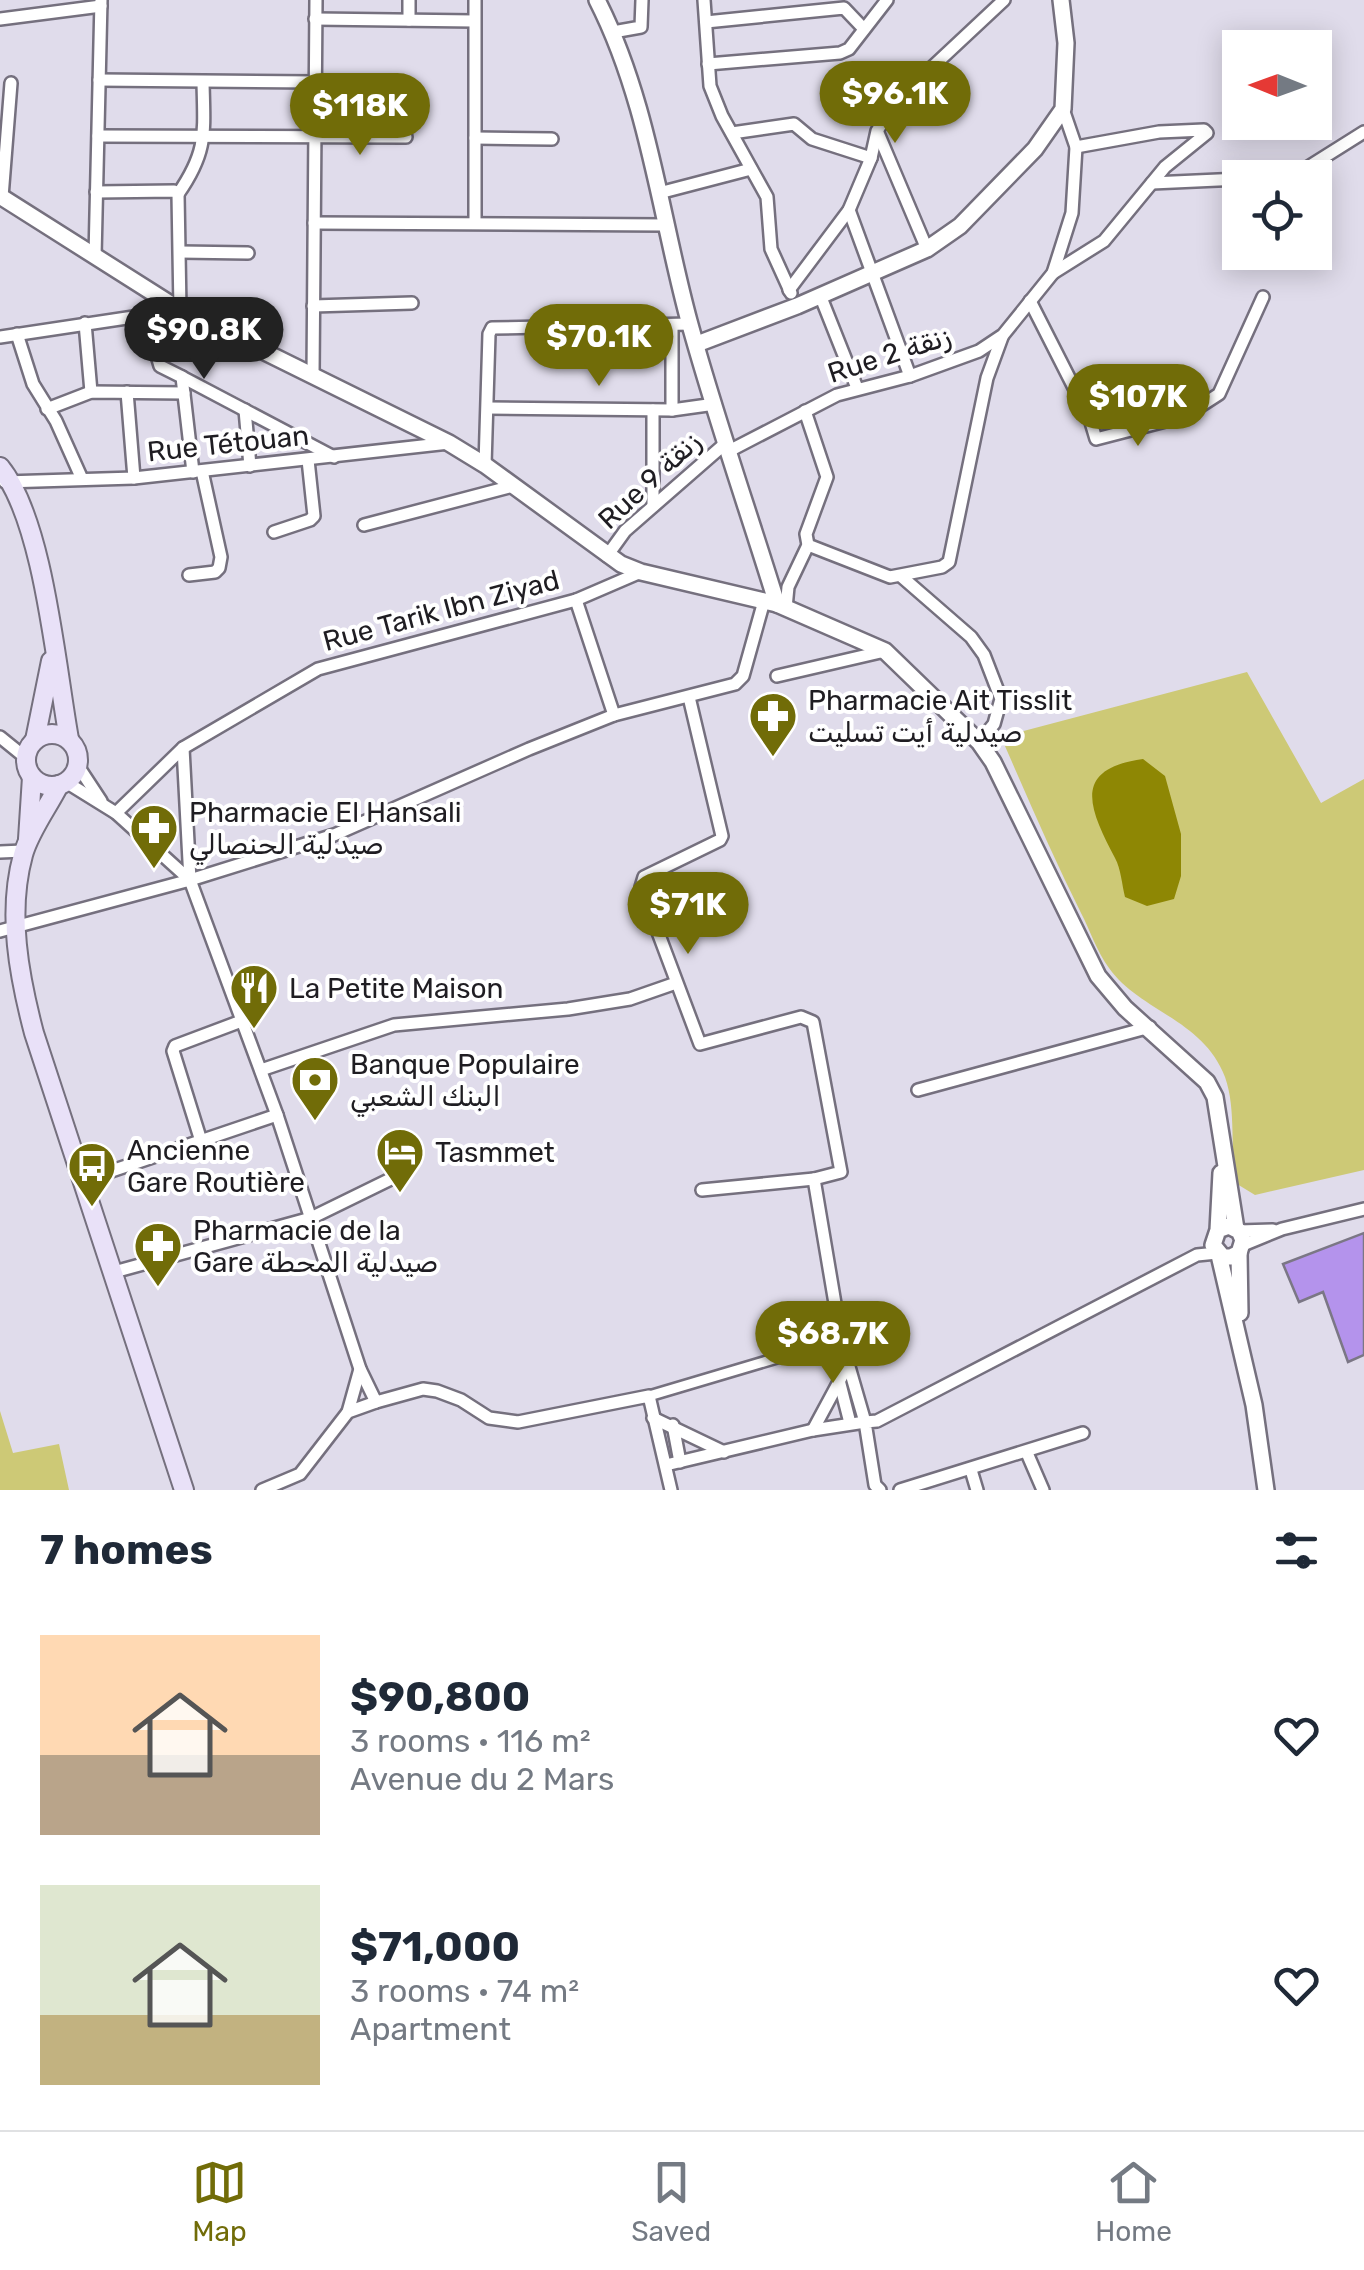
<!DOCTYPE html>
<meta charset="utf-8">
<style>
body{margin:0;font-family:Rubik,Cairo,sans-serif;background:#f2f2f3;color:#1f2937;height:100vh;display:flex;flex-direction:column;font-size:38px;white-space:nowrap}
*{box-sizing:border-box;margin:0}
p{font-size:32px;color:#747a83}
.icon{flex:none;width:55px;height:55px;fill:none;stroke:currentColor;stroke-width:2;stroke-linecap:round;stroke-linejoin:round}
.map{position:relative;height:1490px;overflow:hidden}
.side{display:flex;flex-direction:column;background:#fff;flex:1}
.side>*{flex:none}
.needle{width:65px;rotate:271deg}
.fabs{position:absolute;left:1222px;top:30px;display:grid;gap:20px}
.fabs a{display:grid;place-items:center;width:110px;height:110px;border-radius:0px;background:#fff;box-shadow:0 5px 25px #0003;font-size:50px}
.price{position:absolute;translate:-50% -85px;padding:0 22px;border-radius:35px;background:#716c08;color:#fff;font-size:32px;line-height:65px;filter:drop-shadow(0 2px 5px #0008)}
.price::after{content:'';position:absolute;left:50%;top:60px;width:30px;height:22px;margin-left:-15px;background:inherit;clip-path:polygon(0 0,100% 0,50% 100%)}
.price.active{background:#222;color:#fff}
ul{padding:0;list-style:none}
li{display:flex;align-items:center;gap:30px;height:250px;padding:0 40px}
li span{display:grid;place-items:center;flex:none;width:280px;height:200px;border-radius:0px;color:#555}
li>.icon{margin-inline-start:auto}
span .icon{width:120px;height:120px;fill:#fffc;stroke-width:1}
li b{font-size:42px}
h2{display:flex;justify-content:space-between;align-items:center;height:120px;padding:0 40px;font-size:42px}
.tabs{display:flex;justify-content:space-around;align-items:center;height:140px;border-top:2px solid #e0e1e3;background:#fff;font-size:28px;color:#747a83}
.tabs a{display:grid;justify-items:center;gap:5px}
.tabs .active{color:#716c08}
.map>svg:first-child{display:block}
.green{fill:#cdc976}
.water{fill:#8e8704}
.building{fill:#b493ec;stroke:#7b7785;stroke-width:2.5}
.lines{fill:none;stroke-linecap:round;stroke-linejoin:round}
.pedestrian-casing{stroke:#75707e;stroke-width:14}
.minor-casing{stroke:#75707e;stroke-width:16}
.tertiary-casing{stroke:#75707e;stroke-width:20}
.secondary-casing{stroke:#75707e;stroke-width:22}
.pedestrian{stroke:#fff;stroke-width:9}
.minor{stroke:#fff;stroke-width:11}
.tertiary{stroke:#fff;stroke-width:15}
.secondary{stroke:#e9e1f8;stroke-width:18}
.labels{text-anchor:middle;stroke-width:8;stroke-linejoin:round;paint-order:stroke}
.street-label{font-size:28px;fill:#1f1d22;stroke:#fff}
.poi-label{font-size:28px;fill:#1f1d22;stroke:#fff;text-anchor:start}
</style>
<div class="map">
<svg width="1364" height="1490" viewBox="0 0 1364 1490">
<rect width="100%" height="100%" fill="#e0dceb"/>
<!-- green -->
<g class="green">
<path d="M1247,672L1321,803L1364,779V1170L1255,1195L1237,1184C1229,1150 1237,1111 1225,1077C1203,1019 1139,1011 1109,968C1097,952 1090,930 1081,913C1052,855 1027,796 1001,737Z"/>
<polygon points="0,1411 13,1453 59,1444 69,1490 0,1490"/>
</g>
<!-- water -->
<path class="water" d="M1143,759L1165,776L1181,834V876L1174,899L1147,906L1125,897C1122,885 1121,869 1115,858C1090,810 1070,769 1143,759Z"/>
<!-- building -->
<polygon class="building" points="1364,1233 1364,1355 1348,1362 1323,1292 1299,1302 1283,1264"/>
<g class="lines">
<!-- pedestrian casing -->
<g class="pedestrian-casing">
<polyline id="pedestrian" points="649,1396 841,1339"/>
</g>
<!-- minor casing -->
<g class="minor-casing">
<g id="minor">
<polyline points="704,0 710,86 722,116 767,197 771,249 791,293"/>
<polyline points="0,19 101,6"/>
<polyline points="315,19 474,21"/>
<polyline points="409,20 409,0"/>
<polyline points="706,22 844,8 864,29"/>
<polyline points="613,32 641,27 642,0"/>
<polyline points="708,64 840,53 849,49 887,0"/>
<polyline points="99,80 315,82"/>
<polyline points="732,133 794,124 812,139 871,158"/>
<polyline points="878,133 927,249"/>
<polyline points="98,136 406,137"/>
<polyline points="475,138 552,139"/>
<polyline points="1261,178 1302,171 1364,132"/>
<polyline points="1152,183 1240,179"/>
<polyline points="659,193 751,169"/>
<path d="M178,194C208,151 204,132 203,82"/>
<polyline points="2,197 11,83"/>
<polyline points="849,210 910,376"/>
<polyline points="314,223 665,225"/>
<polyline points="475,223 475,0"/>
<polyline points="180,252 248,253"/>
<polyline points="95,257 101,0"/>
<polyline points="1053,273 1104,241 1165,167 1207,133 1204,130 1159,132 1076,147"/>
<polyline points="789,290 849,210 871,158 877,131 896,101 1004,0"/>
<polyline points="820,295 857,388"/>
<polyline points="1030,301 1090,419 1096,439 1185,416 1219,394 1263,297"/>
<polyline points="313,306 412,303"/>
<polyline points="145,315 160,366 182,377 193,472"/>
<polyline points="85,323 91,392"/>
<polyline points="672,325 672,410"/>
<polyline points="17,334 33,384 56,421 82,479"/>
<polyline points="0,337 180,310 178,194 174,191 96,192"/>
<polyline points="313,376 316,0"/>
<polyline points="182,377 334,457"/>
<polyline points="127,392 134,478"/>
<polyline points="488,408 672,410 715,404"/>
<polyline points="47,409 91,392 184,393"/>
<polyline points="245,410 250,466"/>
<polyline points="729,451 837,395 910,376 979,351 1003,335 1053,273 1072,213 1076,147 1063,109"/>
<polyline points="485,465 489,334 492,328 690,324"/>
<polyline points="5,482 134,478 449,443"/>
<polyline points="653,506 653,410"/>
<polyline points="364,525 513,486"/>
<polyline points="274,532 310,520 314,516 308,460"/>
<polyline points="808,545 890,577 942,567 949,562 987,378 1002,337"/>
<polyline points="607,556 625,531 727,442"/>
<polyline points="189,575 215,572 219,568 221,557 202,471"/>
<polyline points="902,577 971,637 984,655 1001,699 994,724 979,742"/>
<polyline points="576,600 614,715"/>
<polyline points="786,608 788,587 808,545 806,534 827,477 805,411"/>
<polyline points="777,676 885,651"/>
<polyline points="689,697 722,836 720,840 644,877 641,887 700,1044 801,1017 813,1022 841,1172 814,1179 702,1190"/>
<polyline points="0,737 26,758"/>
<polyline points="183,748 190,880"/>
<polyline points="78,766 101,801"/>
<polyline points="66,782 116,813 190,880 277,1115 360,1369 376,1402 423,1389 437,1391 461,1400 489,1418 518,1422 649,1396 671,1490"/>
<polyline points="116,813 183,748 318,669 576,600 641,572"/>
<polyline points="0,852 23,851"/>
<polyline points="0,931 190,880 334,835 529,749 614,715 735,684 743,676 764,601"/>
<polyline points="261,1070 394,1025 568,1009 630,999 676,983"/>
<polyline points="918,1090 1150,1027"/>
<polyline points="201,1141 173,1051 175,1046 244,1020"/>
<polyline points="82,1181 277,1115"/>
<polyline points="1239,1231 1273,1230"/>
<polyline points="1243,1245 1282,1229 1364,1209"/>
<polyline points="114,1272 311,1218 405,1172"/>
<polyline points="839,1380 850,1423"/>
<polyline points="348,1412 360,1369"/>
<polyline points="653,1418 724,1452"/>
<polyline points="673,1425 680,1462"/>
<polyline points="813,1430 848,1365"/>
<polyline points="1027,1453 1043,1490"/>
<polyline points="666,1465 813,1430 865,1422 841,1339 814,1179"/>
<polyline points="971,1470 977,1490"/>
<polyline points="262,1490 300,1474 348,1412 376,1402"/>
<polyline points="880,1490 875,1485 865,1422 877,1421 1197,1255 1217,1253"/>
<polyline points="900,1490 1083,1433"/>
</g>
</g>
<!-- tertiary casing -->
<g class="tertiary-casing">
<g id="tertiary">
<path d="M597,0C648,100 660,214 689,321C715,416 748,510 777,604"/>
<polyline points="0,196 180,310 449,443 485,465 621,564 641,572 777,604 885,651 979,742 993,762 1098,976 1125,1008 1207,1082 1215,1097 1236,1229"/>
<polyline points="697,344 797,306 927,249 960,226 1035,149 1063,109 1066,43 1061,0"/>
<polyline points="1218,1230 1229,1226 1239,1231 1243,1240 1239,1253 1231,1257 1223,1257 1213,1245 1218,1230 1221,1173"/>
<polyline points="1239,1253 1240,1313"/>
<polyline points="1219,1255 1254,1405 1266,1490"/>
</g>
</g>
<!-- secondary casing -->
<g class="secondary-casing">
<g id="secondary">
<path d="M0,467C44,521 56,668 69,739"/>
<circle cx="52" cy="760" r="26"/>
<polyline points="35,740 51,661"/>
<path d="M59,785C48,807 29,832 23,855C7,913 19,976 34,1033L184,1490"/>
<polyline points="28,839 32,777"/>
</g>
</g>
<!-- pedestrian -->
<use href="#pedestrian" class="pedestrian"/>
<!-- minor -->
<use href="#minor" class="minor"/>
<!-- tertiary -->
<use href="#tertiary" class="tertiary"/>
<!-- secondary -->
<use href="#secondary" class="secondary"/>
</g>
<!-- icons -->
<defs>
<g id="pharmacy-pin" transform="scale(2.5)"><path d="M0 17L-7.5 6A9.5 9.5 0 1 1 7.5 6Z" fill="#716c08" stroke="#fff"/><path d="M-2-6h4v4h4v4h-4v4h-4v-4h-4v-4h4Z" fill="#fff"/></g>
<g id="restaurant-pin" transform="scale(2.5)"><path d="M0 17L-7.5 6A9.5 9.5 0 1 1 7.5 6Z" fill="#716c08" stroke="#fff"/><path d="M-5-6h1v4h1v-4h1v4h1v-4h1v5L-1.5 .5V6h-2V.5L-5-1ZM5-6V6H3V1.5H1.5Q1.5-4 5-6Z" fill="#fff"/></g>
<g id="bank-pin" transform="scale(2.5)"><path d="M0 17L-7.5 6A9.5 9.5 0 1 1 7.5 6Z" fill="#716c08" stroke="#fff"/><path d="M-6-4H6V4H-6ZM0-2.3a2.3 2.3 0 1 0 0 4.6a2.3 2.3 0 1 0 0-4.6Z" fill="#fff"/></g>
<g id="hotel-pin" transform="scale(2.5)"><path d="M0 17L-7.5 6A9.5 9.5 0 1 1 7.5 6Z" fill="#716c08" stroke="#fff"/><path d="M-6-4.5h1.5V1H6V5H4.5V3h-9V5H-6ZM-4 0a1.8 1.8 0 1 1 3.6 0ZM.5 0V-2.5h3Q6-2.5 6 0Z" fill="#fff"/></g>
<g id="bus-pin" transform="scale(2.5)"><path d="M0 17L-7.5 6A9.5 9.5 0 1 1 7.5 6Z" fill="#716c08" stroke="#fff"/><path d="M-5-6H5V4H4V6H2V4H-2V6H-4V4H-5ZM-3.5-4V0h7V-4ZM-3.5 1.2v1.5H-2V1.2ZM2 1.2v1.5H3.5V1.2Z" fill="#fff"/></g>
</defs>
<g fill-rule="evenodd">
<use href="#pharmacy-pin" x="773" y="716"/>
<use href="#pharmacy-pin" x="154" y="828"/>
<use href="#restaurant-pin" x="254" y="988"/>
<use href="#bank-pin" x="315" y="1080"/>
<use href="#hotel-pin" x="400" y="1152"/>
<use href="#bus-pin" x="92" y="1166"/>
<use href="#pharmacy-pin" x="158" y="1246"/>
</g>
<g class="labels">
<!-- street labels -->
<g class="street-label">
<text transform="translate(889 354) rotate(-18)" y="10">Rue 2 زنقة</text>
<text transform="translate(228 443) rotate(-6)" y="10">Rue Tétouan</text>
<text transform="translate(649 480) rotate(-43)" y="10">Rue 9 زنقة</text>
<text transform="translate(441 610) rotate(-15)" y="10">Rue Tarik Ibn Ziyad</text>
</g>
<!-- poi labels -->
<g class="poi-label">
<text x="808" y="710">Pharmacie Ait Tisslit<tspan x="808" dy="32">صيدلية أيت تسليت</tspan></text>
<text x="189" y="822">Pharmacie El Hansali<tspan x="189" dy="32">صيدلية الحنصالي</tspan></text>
<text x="289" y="998">La Petite Maison</text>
<text x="350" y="1074">Banque Populaire<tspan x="350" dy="32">البنك الشعبي</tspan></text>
<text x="127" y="1160">Ancienne<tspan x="127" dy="32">Gare Routière</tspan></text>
<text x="435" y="1162">Tasmmet</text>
<text x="193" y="1240">Pharmacie de la<tspan x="193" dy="32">Gare صيدلية المحطة</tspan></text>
</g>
</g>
</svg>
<div class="fabs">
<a><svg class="needle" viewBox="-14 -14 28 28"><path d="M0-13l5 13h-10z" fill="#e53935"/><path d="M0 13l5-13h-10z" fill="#747a83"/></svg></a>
<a><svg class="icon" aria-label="locate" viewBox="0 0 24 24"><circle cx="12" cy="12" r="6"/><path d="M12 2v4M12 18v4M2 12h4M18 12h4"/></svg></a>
</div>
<b class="price" style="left:895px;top:146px">$96.1K</b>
<b class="price" style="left:360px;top:158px">$118K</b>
<b class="price active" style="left:204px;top:382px">$90.8K</b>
<b class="price" style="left:599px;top:389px">$70.1K</b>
<b class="price" style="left:1138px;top:449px">$107K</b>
<b class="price" style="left:688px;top:957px">$71K</b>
<b class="price" style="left:833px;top:1386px">$68.7K</b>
</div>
<section class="side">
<h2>7 homes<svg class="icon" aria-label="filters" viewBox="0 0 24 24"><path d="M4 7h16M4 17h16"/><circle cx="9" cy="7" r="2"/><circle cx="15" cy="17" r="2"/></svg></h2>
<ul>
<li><span style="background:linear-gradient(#ffd9b3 60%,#b9a48a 0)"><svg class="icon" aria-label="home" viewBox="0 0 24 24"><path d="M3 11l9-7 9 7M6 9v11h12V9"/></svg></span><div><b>$90,800</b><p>3 rooms · 116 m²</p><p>Avenue du 2 Mars</p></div><svg class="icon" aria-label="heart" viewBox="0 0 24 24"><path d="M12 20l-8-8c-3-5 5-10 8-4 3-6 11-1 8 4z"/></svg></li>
<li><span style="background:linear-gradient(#dfe7d0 65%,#c2b280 0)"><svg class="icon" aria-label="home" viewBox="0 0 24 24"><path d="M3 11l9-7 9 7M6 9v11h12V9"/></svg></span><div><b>$71,000</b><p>3 rooms · 74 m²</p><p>Apartment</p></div><svg class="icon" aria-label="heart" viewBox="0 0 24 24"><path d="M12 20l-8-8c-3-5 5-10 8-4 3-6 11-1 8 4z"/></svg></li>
</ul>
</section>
<nav class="tabs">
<a class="active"><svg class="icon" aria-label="map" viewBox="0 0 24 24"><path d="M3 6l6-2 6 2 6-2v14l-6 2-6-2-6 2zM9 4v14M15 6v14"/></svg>Map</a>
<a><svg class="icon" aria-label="saved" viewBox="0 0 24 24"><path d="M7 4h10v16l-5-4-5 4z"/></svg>Saved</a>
<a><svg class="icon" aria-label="home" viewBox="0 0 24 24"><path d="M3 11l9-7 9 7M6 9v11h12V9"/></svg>Home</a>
</nav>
